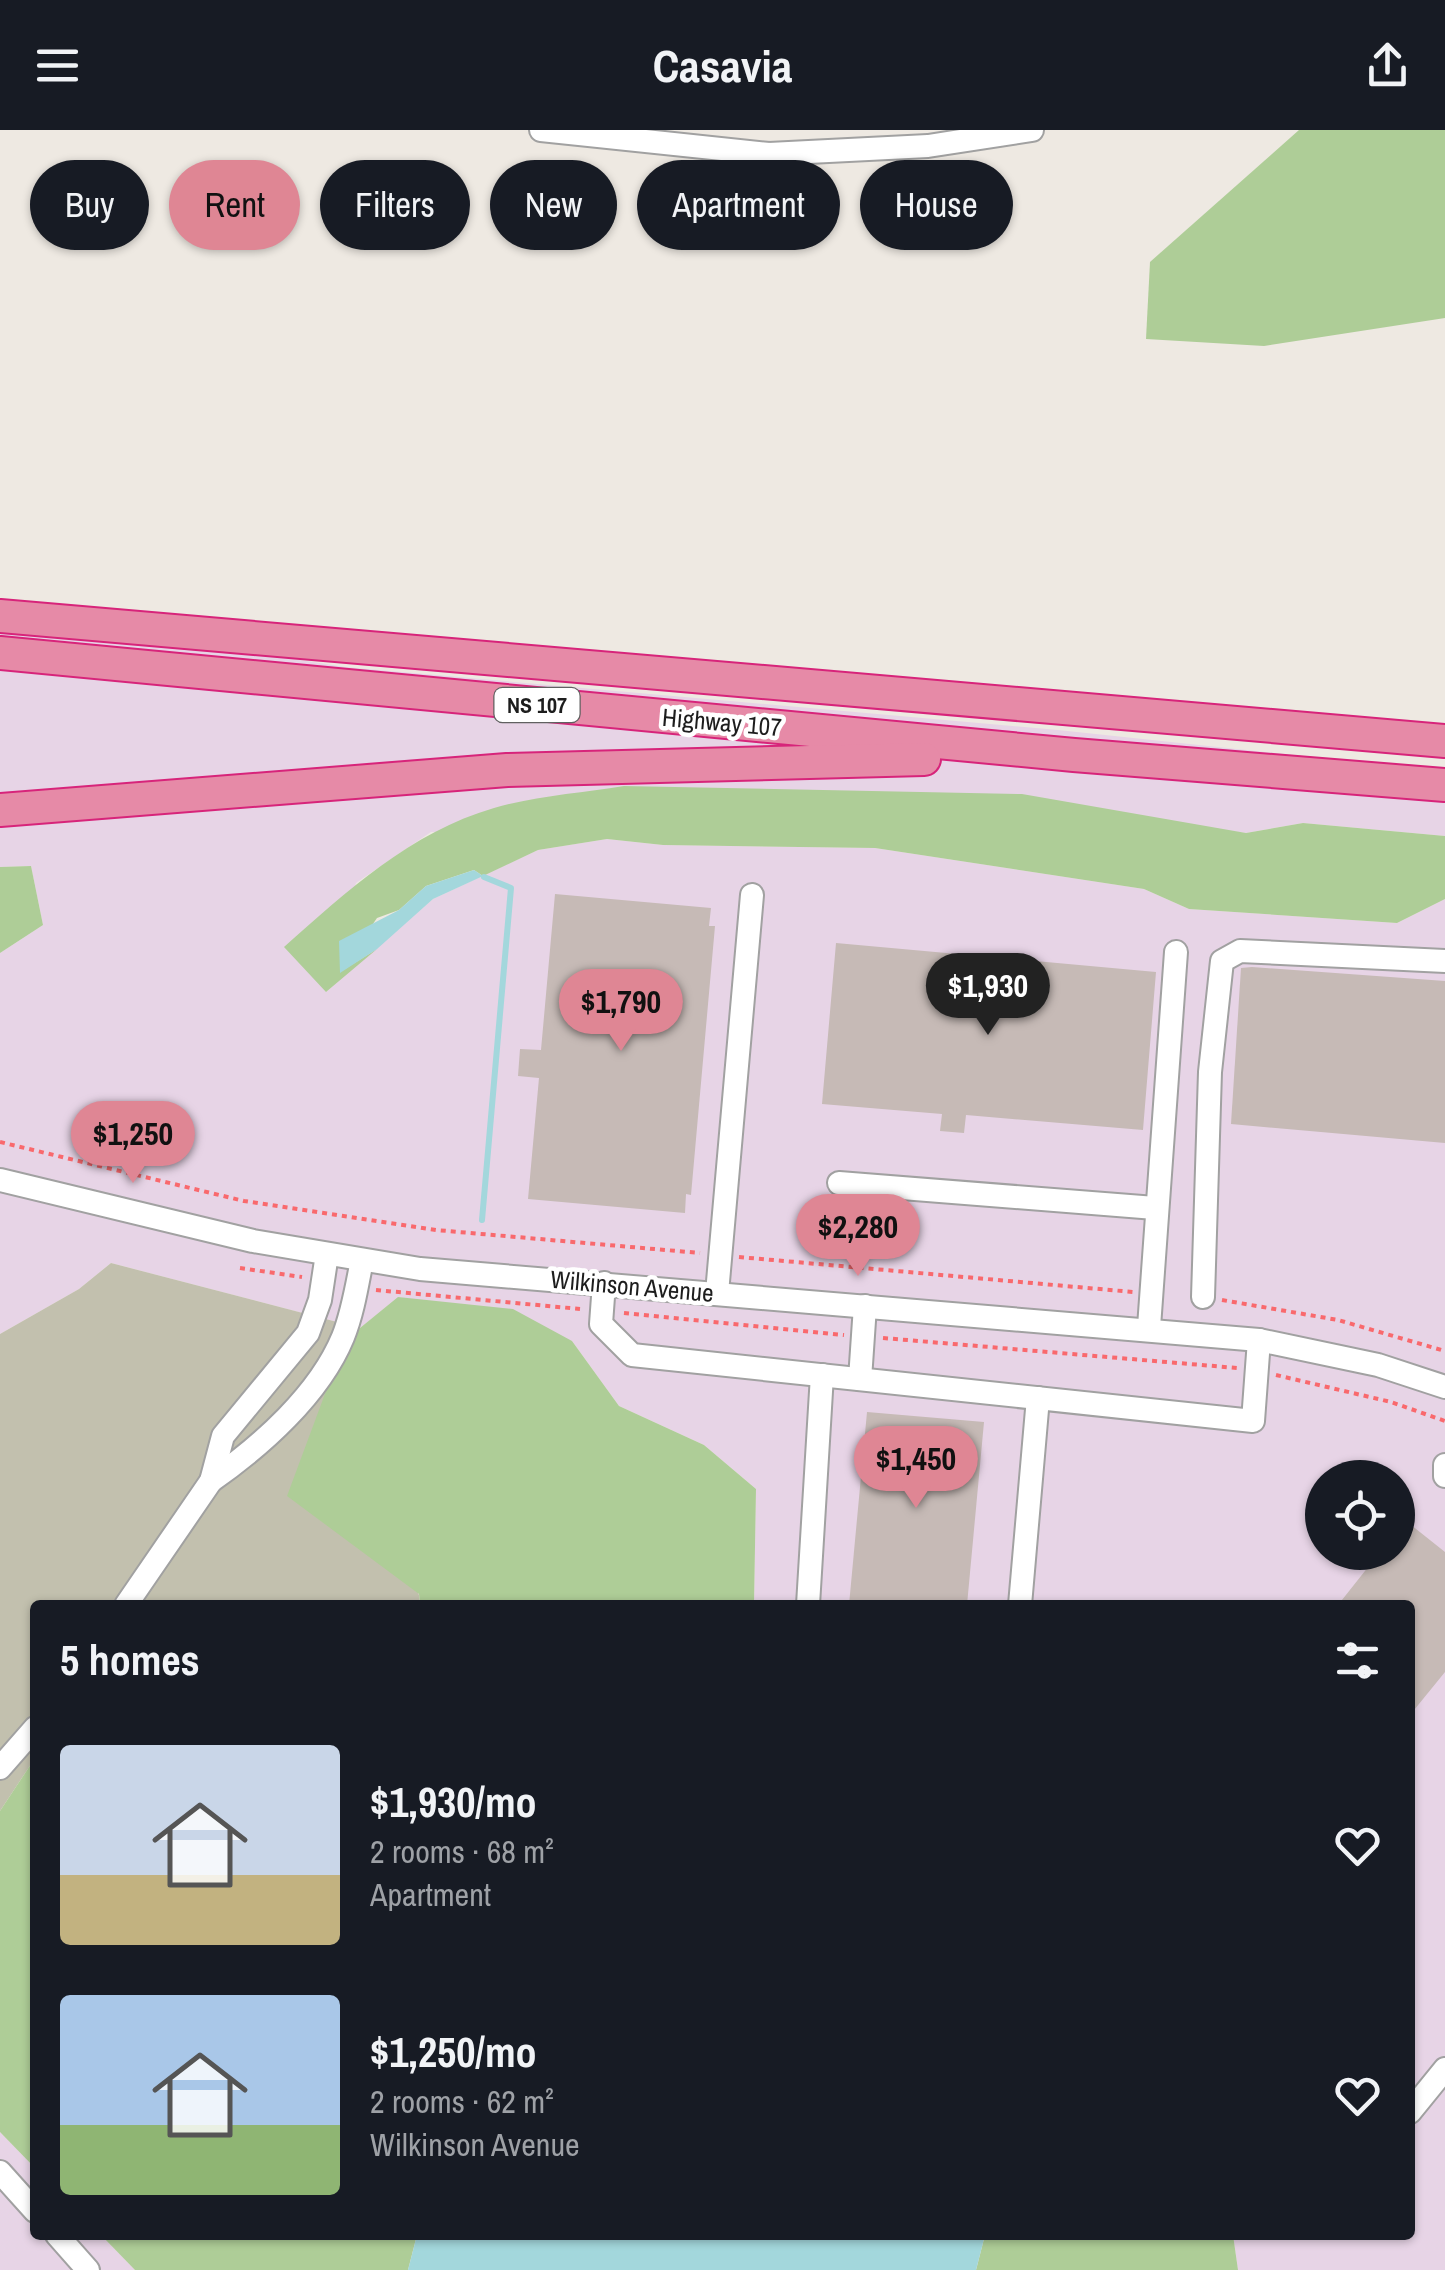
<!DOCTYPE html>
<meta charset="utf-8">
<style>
body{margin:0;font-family:"Archivo Narrow",sans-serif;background:#20242c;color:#f1f3f6;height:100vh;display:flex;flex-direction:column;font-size:38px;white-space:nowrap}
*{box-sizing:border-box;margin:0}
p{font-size:32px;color:#9ea1a6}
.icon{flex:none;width:55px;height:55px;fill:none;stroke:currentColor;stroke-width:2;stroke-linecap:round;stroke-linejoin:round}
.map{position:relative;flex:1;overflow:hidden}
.side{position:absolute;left:30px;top:1470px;width:1385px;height:640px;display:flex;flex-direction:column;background:#171b24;border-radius:10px;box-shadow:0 2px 8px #0004}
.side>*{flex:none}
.guide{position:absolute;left:30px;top:30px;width:1385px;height:90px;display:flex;gap:20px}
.controls{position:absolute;left:1305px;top:1330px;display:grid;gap:20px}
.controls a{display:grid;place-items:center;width:110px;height:110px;border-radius:50%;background:#171b24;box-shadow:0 2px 8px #0004;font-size:50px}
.price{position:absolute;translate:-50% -85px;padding:0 22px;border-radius:35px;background:#df8694;color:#111;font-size:32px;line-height:65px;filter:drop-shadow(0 2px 5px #0008)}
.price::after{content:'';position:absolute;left:50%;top:60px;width:30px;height:22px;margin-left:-15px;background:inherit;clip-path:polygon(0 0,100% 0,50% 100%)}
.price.active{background:#222;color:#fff}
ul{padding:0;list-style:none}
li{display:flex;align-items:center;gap:30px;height:250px;padding:0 30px}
li span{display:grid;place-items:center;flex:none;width:280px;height:200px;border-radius:10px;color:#555}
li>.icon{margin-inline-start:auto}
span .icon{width:120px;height:120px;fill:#fffc;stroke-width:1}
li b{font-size:42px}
h2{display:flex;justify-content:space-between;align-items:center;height:120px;padding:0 30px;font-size:42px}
.tag{padding:0 35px;border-radius:45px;background:#171b24;box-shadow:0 2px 8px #0004;font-size:35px;line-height:90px}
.tag.active{background:#df8694;color:#111}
header{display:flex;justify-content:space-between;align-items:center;height:130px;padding:0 30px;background:#171b24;font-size:45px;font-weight:800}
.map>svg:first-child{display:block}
.industrial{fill:#e7d4e6;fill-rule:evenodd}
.construction{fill:#c2c0ae}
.forest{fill:#aecd97}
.water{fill:#a3d7dc}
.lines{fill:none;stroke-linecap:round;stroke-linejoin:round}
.stream{stroke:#a3d7dc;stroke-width:6}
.building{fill:#c6bab6}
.minor-casing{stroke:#a1a1a1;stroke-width:26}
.highway-casing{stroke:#d7247a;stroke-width:36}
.path{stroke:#f9696d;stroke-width:4;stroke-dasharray:5 5;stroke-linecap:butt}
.minor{stroke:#fff;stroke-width:22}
.highway{stroke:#e68aa7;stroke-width:32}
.labels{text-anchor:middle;stroke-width:9;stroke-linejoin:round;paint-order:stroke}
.shield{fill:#fff;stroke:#616161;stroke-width:2.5}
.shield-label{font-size:22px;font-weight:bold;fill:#1d1d1d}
.street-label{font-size:25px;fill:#1d1d1d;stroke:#fff}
</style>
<header><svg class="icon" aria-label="menu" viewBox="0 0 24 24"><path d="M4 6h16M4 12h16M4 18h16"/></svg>Casavia<svg class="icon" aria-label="share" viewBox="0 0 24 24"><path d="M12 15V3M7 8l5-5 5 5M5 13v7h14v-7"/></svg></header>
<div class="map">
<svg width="1445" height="2140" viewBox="0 0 1445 2140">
<rect width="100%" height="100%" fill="#eee9e2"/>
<!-- industrial -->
<g class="industrial">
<path d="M0,483L345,537L1058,600L1445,641V706L1303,693L1246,703L1165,693L431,702L356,753L326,862L433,769L538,720L607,709L663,715L875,718L1144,759L1189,779L1397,793L1445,769V2140H1238L1233,2105H1410V1475H754L756,1359L704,1315L619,1276L572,1211L399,1167L360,1198L111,1133L79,1159L0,1204V823L43,795L31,736L0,737ZM1322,1348H1398V1422H1322Z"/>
<polygon points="0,2002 35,2038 35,2105 101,2105 135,2140 0,2140"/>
</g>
<!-- construction -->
<polygon class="construction" points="111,1133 360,1198 329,1253 419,1465 420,1475 35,1475 35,1628 0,1681 0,1204 79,1159"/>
<!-- forest -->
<g class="forest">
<polygon points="1299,0 1445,0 1445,188 1264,216 1146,209 1150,132"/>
<path d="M624,656L1022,664L1246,703L1303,693L1445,706V769L1397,793L1189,779L1144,759L875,718L663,715L607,709L538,720L483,746L474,740L426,756L399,780L377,788L340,842L377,819L326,862L284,817C347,761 411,702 494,678C536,666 581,663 624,656Z"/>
<polygon points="31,736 43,795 0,823 0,737"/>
<polygon points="398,1167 513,1179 572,1211 619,1276 704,1315 756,1359 754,1475 420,1475 419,1464 287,1366 329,1253 360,1198"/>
<polygon points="35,1628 35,2038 0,2002 0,1681"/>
<polygon points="101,2105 417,2105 408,2140 135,2140"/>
<polygon points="985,2105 1233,2105 1238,2140 976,2140"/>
</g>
<!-- water -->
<g class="water">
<polygon points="474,740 483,746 433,769 377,819 340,843 339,811 399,780 426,756"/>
<polygon points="417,2105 985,2105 976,2140 408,2140"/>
</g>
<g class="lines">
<!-- stream -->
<polyline class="stream" points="482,1090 511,758 484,747"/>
</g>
<!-- building -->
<g class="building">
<polygon points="555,764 711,778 709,796 715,796 691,1065 686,1064 685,1083 528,1069 539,948 518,946 520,919 541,920"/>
<polygon points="836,813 1156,842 1143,1000 966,985 964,1003 940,1001 942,984 822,974"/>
<polygon points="1252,837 1445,851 1445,1013 1231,994 1241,838"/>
<polygon points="867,1282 984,1292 967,1475 849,1475"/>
<polygon points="1406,1391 1445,1422 1445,1542 1410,1585 1410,1475 1338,1475 1380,1422 1398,1422 1398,1401"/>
</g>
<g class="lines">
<!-- minor casing -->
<g class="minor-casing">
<g id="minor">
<polyline points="541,0 769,24 928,16 1032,0"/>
<polyline points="0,1050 253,1111 420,1139 1259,1210 1378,1235 1445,1257"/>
<polyline points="839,1053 1155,1078"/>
<polyline points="604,1153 601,1194 632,1225 1253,1291 1259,1210"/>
<polyline points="717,1163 752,765"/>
<polyline points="1203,1167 1210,942 1222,831 1240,821 1445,831"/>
<polyline points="1149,1197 1176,822"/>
<polyline points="860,1249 865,1176"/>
<polyline points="1445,1335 1445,1346"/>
<path d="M211,1351C261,1316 319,1265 343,1207C353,1182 357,1155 362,1130"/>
<polyline points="126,1475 211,1351 223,1306 308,1203 320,1170 327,1124"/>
<polyline points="808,1475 822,1245"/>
<polyline points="1020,1475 1038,1268"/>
<polyline points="0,1638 35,1598"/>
<polyline points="1410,1982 1445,1939"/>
<polyline points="0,2042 35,2081"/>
<polyline points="57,2105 88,2140"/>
</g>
</g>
<!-- highway casing -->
<g class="highway-casing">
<g id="highway">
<polyline points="0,486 1445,611"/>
<polyline points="0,523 1074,625 1445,655"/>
<polyline points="0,680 507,640 924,629"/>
</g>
</g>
<!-- path -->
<g class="path">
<polyline points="0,1012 244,1071 436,1100 700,1123"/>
<polyline points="739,1127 1133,1162"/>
<polyline points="240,1138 302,1147"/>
<polyline points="376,1160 580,1179"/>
<polyline points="1222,1170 1338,1190 1445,1221"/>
<polyline points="624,1183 844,1205"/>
<polyline points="883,1208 1237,1238"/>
<polyline points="1276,1245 1391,1272 1445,1291"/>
</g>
<!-- minor -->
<use href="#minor" class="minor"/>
<!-- highway -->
<use href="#highway" class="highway"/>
</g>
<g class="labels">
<!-- shield labels -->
<rect class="shield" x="494.5" y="558" width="85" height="34" rx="8"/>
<g class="shield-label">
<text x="537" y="583">NS 107</text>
</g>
<!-- street labels -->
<g class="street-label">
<text transform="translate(722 592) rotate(5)" y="9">Highway 107</text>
<text transform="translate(632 1156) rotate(5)" y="9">Wilkinson Avenue</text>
</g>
</g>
</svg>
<div class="controls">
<a><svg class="icon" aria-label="locate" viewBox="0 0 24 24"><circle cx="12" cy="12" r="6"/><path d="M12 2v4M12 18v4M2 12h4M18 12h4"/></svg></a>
</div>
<b class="price active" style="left:988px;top:908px">$1,930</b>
<b class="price" style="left:621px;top:924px">$1,790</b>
<b class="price" style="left:133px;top:1056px">$1,250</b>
<b class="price" style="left:858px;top:1149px">$2,280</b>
<b class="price" style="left:916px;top:1381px">$1,450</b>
<div class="guide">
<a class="tag">Buy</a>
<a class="tag active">Rent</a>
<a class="tag">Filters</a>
<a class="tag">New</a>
<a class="tag">Apartment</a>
<a class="tag">House</a>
</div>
<section class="side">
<h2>5 homes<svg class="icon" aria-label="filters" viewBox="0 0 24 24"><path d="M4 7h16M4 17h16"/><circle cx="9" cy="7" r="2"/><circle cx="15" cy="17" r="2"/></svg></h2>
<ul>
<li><span style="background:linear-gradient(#c9d6e8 65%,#c2b280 0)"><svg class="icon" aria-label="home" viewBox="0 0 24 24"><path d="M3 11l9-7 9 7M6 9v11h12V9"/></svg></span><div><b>$1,930/mo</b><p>2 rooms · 68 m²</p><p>Apartment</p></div><svg class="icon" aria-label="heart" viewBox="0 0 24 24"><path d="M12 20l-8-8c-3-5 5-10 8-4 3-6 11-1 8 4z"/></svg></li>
<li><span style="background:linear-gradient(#a9c7e8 65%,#8fb573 0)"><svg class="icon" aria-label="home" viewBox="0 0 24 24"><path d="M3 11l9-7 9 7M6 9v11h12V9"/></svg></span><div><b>$1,250/mo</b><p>2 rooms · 62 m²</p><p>Wilkinson Avenue</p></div><svg class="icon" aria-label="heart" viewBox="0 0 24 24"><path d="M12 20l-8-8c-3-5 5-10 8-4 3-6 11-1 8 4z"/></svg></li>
</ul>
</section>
</div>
